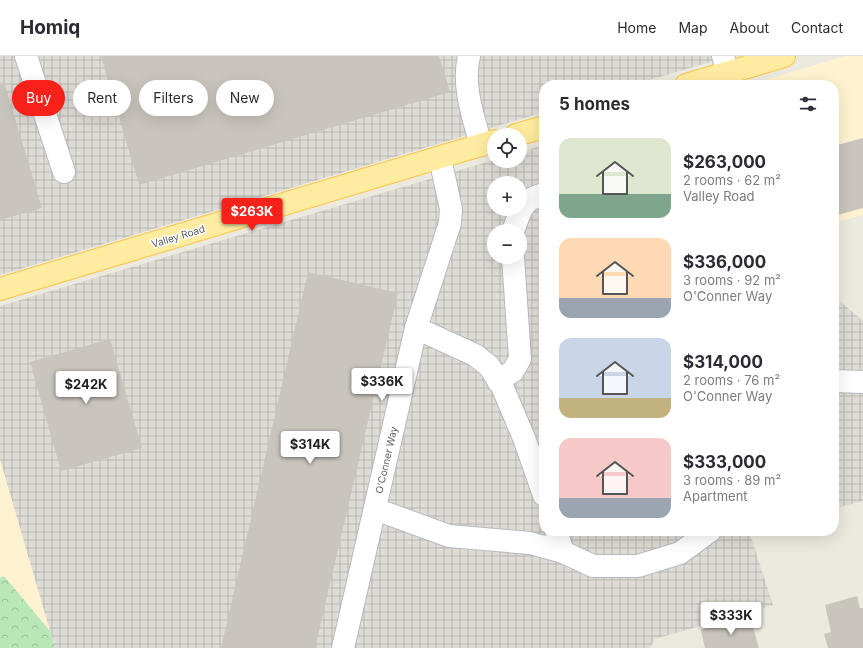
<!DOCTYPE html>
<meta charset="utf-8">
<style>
body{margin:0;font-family:Inter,sans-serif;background:#f7f7f7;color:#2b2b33;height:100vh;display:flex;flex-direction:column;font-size:15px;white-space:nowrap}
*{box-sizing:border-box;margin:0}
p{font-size:13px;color:#7c7c81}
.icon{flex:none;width:22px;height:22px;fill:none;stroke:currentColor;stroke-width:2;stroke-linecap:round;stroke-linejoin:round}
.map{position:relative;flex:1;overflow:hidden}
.sheet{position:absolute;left:539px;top:24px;width:300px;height:456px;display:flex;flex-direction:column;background:#fff;border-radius:16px;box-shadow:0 4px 16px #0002}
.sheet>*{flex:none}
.top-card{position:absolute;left:12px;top:24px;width:380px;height:36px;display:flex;gap:8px}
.fabs{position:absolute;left:487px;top:72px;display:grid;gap:8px}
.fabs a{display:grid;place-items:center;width:40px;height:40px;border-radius:50%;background:#fff;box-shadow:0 4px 16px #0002;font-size:20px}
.price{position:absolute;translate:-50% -34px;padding:0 9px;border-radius:4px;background:#fff;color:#222;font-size:13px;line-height:26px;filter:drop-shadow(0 1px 2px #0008)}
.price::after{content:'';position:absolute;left:50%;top:24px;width:12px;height:9px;margin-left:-6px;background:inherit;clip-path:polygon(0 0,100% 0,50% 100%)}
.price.current{background:#f72119;color:#fff}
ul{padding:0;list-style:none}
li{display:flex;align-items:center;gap:12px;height:100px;padding:0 20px}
li span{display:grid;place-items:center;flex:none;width:112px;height:80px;border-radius:12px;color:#555}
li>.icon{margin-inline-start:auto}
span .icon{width:48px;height:48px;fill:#fffc;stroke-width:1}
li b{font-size:17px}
h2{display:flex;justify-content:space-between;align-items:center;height:48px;padding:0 20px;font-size:17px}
.pill{padding:0 14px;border-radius:18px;background:#fff;box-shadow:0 4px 16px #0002;font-size:14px;line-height:36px}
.pill.current{background:#f72119;color:#fff}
header{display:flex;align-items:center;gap:24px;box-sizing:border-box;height:56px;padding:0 20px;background:#fff;border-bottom:1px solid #e1e1e2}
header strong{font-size:19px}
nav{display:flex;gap:22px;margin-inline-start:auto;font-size:14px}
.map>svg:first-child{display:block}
.commercial{fill:#fff2d0}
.industrial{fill:url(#industrial-grid);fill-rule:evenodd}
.park{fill:url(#park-crowns)}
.building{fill:#c9c5bd}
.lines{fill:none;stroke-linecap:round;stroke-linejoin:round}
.minor-casing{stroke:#b6babf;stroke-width:24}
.major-casing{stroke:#fdc346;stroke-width:24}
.minor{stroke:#fff;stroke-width:22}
.major{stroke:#ffeca0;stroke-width:22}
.labels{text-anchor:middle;stroke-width:3;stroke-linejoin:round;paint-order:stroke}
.street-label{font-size:10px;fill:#575c61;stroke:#fff}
</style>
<header>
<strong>Homiq</strong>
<nav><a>Home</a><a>Map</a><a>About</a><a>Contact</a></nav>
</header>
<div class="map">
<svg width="863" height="592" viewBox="0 0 863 592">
<defs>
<pattern id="industrial-grid" width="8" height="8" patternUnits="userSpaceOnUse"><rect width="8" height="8" fill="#dfdcd6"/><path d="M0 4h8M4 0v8" fill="none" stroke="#b8b6b1"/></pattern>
<pattern id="park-crowns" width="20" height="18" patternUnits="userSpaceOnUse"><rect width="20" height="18" fill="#b9e7b7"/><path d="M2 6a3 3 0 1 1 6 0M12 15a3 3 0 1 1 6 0" fill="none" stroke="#99be98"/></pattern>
</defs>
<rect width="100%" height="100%" fill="#ece9de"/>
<!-- commercial -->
<g class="commercial">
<polygon points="846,0 863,0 863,159 834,167 834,29 748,29"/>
<polygon points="0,403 50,575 5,521 0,522"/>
</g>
<!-- industrial -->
<g class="industrial">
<polygon points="0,0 730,0 633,29 544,29 544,56 0,219"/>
<path d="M544,89V475H759L750,478L773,549L655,583L650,592H55L0,403V250L494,104L520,105V96ZM494,127H520V153H494ZM494,175H520V201H494Z"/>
<polygon points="834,240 863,265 863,445 834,453"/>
</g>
<!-- park -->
<polygon class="park" points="4,520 50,575 55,592 0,592 0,522"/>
<!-- building -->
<g class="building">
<polygon points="101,0 439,0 450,36 139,129"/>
<polygon points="4,26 42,152 0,164 0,27"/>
<polygon points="863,82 863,152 834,160 834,90"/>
<polygon points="308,216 398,237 315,592 221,592"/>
<polygon points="110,283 142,392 61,415 30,306"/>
<polygon points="857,540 860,552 863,552 863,592 828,592 824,578 831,576 825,549"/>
<polygon points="750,561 759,592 705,592 701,574"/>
</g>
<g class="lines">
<!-- minor casing -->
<g class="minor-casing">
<g id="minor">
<polyline points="26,0 64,116"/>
<path d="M469,0C462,30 473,60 481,89"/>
<polyline points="723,0 728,17"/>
<path d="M513,175C521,155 521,144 544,138"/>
<polyline points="416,272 475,299 489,310 502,330 524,382 544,439"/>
<polyline points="498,325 513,315 520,303 513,201"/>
<polyline points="834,325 863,326"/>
<polyline points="375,453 449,480 530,487 563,496 593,510 638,510 680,497 710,475"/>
<polyline points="556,475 563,496"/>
<polyline points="343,592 416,272 450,167 451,153 440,102"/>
</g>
</g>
<!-- major casing -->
<g class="major-casing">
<g id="major">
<polyline points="686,29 784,0"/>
<polyline points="516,79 544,71"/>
<polyline points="0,233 494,85"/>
</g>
</g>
<!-- minor -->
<use href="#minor" class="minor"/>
<!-- major -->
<use href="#major" class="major"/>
</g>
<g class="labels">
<!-- street labels -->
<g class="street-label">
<text transform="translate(178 180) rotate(-17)" y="4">Valley Road</text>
<text transform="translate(386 404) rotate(-77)" y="4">O'Conner Way</text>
</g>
</g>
</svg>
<div class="fabs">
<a><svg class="icon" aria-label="locate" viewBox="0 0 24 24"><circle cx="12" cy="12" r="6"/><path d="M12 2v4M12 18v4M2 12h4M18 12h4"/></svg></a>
<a>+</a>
<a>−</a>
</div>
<b class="price current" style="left:252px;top:176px">$263K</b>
<b class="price" style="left:382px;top:346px">$336K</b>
<b class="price" style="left:86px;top:349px">$242K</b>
<b class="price" style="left:310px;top:409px">$314K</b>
<b class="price" style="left:731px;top:580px">$333K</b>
<div class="top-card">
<a class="pill current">Buy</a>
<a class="pill">Rent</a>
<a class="pill">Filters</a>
<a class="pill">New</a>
</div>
<section class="sheet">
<h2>5 homes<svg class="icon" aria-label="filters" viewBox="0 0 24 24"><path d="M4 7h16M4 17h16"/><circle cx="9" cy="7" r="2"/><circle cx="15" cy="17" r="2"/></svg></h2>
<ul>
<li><span style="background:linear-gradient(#dfe7d0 70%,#7fa58c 0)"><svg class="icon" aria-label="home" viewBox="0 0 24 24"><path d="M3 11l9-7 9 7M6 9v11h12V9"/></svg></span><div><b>$263,000</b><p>2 rooms · 62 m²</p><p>Valley Road</p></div></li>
<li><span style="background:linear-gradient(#ffd9b3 75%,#9aa5b1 0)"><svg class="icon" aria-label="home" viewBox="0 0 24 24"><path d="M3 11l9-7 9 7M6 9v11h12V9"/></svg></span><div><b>$336,000</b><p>3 rooms · 92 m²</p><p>O'Conner Way</p></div></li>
<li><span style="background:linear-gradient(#c9d6e8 75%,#c2b280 0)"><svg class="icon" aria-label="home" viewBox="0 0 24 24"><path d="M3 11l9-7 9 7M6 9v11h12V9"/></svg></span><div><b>$314,000</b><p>2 rooms · 76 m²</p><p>O'Conner Way</p></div></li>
<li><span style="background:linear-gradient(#f6c9c9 75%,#9aa5b1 0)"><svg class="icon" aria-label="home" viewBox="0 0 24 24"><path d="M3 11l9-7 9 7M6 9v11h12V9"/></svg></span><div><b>$333,000</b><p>3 rooms · 89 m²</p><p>Apartment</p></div></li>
</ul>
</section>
</div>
